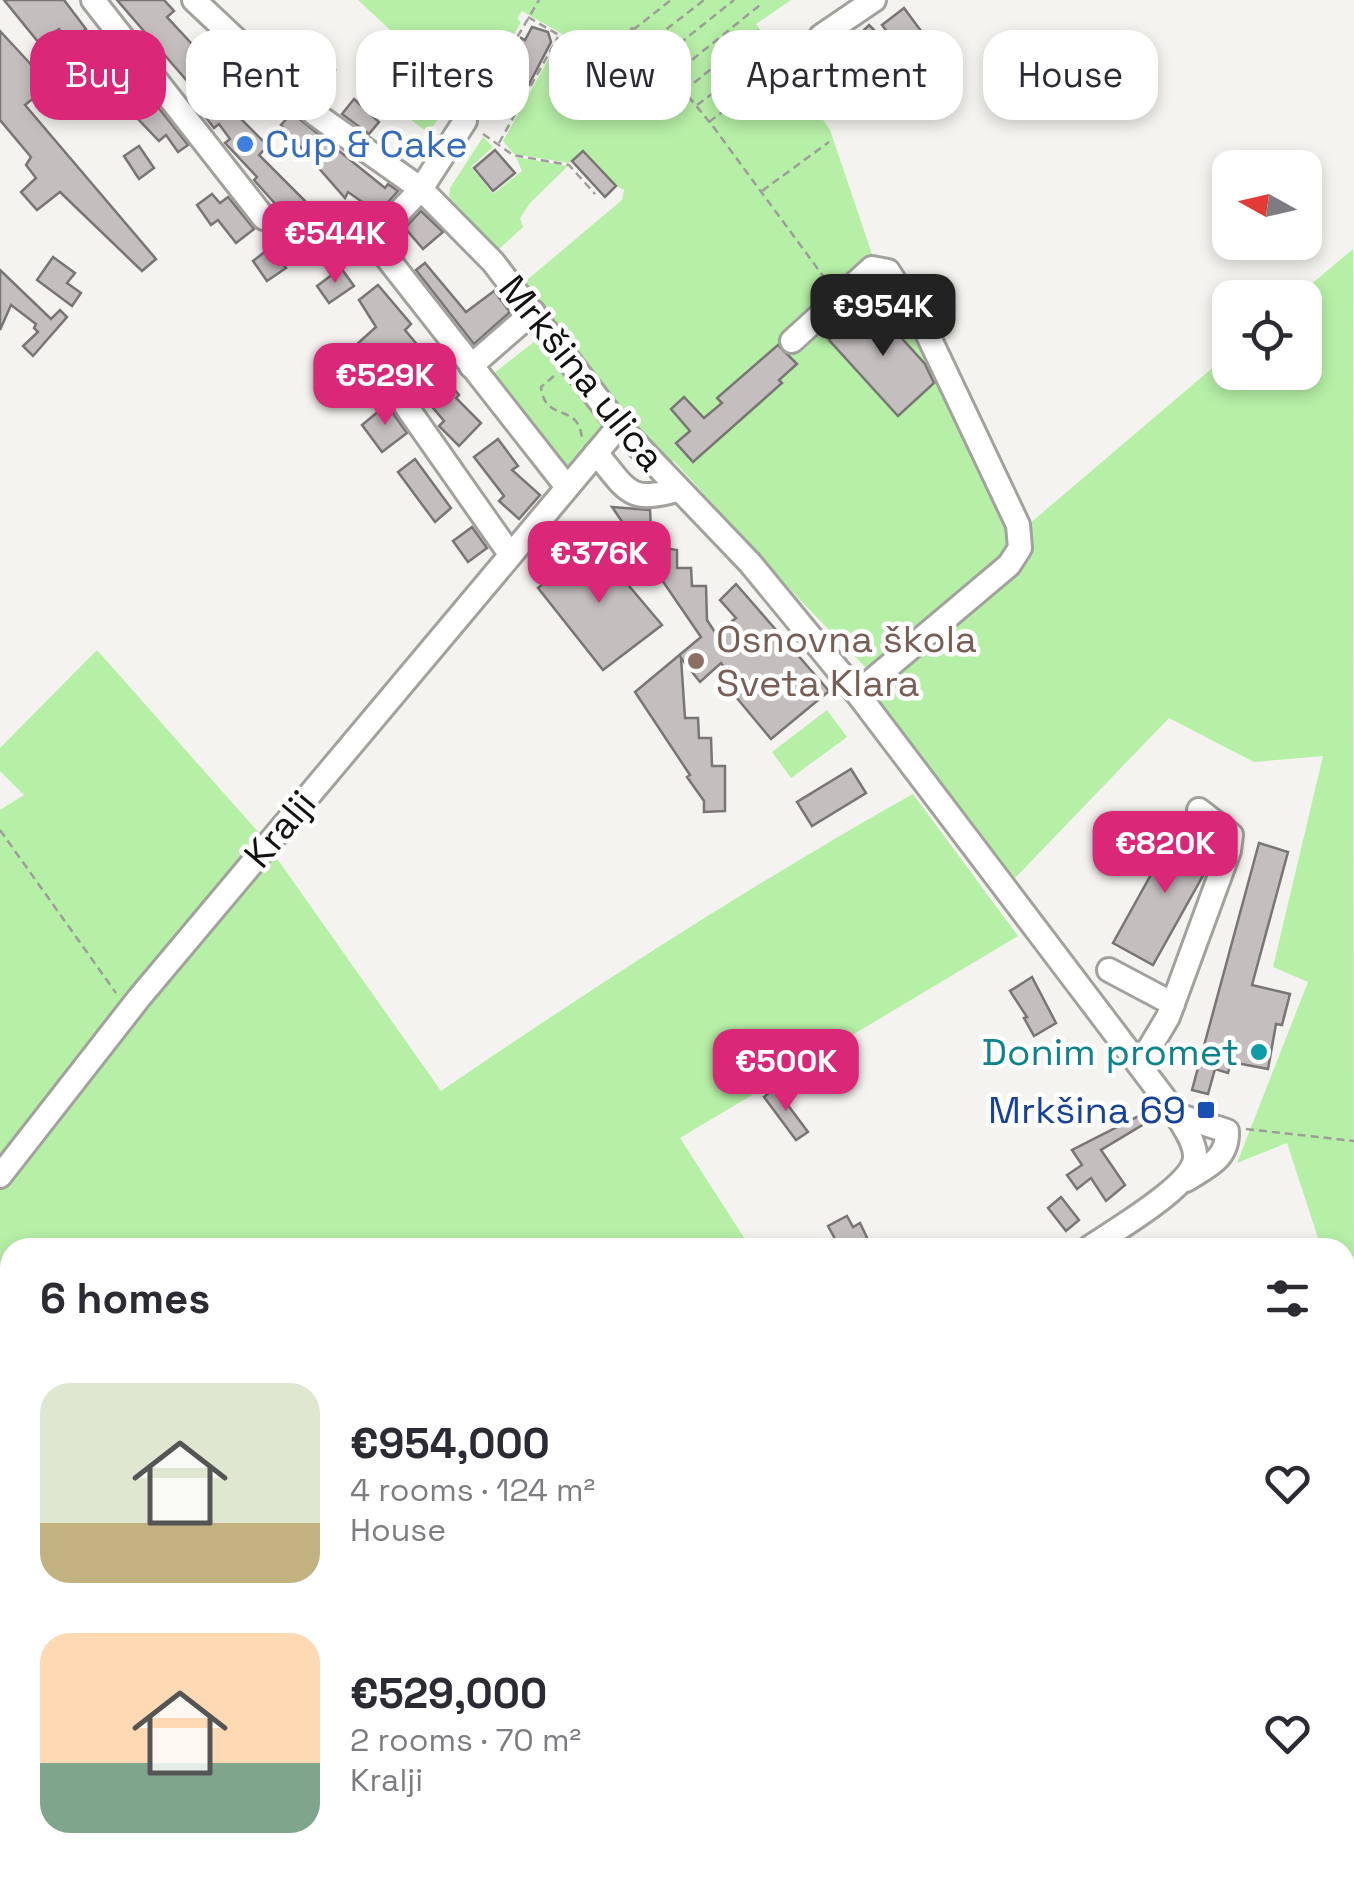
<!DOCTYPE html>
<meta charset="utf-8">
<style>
body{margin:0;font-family:"Space Grotesk",sans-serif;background:#f7f7f7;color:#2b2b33;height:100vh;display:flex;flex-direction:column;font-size:38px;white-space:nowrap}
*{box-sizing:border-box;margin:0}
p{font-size:32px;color:#7c7c81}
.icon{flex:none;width:55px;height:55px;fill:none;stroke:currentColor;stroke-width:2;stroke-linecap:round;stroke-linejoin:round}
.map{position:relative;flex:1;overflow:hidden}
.details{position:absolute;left:0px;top:1238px;width:1355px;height:642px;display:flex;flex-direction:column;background:#fff;border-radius:30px 30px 0 0;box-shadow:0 5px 15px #0003}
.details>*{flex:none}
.guide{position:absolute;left:30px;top:30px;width:1295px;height:90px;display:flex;gap:20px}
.needle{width:65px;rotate:278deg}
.fabs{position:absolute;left:1212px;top:150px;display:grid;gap:20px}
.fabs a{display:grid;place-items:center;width:110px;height:110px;border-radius:20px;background:#fff;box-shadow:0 5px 15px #0003;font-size:50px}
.price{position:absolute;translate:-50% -85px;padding:0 22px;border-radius:20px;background:#db2777;color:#fff;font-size:32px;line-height:65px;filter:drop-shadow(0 2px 5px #0008)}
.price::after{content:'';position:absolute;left:50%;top:60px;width:30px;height:22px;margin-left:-15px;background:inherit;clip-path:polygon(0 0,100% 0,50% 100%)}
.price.on{background:#222;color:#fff}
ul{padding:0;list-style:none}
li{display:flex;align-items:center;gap:30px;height:250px;padding:0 40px}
li span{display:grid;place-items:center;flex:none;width:280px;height:200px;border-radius:30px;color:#555}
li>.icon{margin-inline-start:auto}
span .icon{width:120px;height:120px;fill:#fffc;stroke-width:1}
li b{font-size:42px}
h2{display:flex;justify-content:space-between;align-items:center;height:120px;padding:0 40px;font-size:42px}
.chip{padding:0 35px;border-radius:30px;background:#fff;box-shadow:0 5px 15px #0003;font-size:35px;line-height:90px}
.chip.on{background:#db2777;color:#fff}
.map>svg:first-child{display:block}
.green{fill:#b6efa6}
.building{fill:#c4bfbe;stroke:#797574;stroke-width:2.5}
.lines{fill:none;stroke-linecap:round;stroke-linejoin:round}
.minor-casing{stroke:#a2a19d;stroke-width:28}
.major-casing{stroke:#916729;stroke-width:32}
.path{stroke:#9e9d9a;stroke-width:2.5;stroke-dasharray:8 5;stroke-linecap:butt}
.minor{stroke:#fff;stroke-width:22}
.major{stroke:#e6bf87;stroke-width:28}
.shop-dot{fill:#3f7fe0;stroke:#fff;stroke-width:4}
.education-dot{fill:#8d6e63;stroke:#fff;stroke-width:4}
.culture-dot{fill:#0f9aa8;stroke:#fff;stroke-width:4}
.transit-dot{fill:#1a4fb4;stroke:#fff;stroke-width:4}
.labels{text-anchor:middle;stroke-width:9;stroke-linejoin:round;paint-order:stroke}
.shop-label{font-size:38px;fill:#366cbe;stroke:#fff;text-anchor:start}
.street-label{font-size:38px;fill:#11110f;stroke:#fff}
.education-label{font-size:38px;fill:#785e54;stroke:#fff;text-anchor:start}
.culture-label{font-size:38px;fill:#0d838f;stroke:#fff;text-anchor:end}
.transit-label{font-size:38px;fill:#164399;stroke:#fff;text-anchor:end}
</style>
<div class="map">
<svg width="1354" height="1878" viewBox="0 0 1354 1878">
<rect width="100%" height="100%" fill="#f4f3ef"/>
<!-- green -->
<g class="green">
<polygon points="358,0 791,0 756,24 830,130 874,260 1028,525 1230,353 1230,372 1305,372 1305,298 1296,297 1353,249 1354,1576 1345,1533 1345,1248 1321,1247 1287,1143 1237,1163 1308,982 1273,967 1323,756 1254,762 1169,718 1014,879 912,752 871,687 1013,551 870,672 801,601 674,461 665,463 626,418 507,261 527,280 622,200 624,190 616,186 583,151 569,163 514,154 503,141 558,42 603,68 611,62 522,11 517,19 521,22 482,92 433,70 433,73 459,89 448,107 432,94 431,84 408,65 398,63 400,60 394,55 375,80 413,108 423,106 439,118 428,133 367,86 402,41"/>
<polygon points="483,137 493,147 471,167 493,194 522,171 516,157 568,166 530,203 520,218 523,227 498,250 449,197 450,188"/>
<polygon points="539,338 604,425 571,471 566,470 488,378"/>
<path d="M97,650L259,833L441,1091C595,986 751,885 913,794L1018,936L680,1138L750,1247L10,1248V1288L0,1286V1188L238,861L0,1161V810L24,795L0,771V748Z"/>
<polygon points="827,710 847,737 791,778 772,752"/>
<polygon points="10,1419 10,1630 0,1622 0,1438"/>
</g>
<!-- building -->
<g class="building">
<polygon points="4,0 64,0 86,29 69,43 59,29 39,43"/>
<polygon points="117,0 164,0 174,11 167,17 204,57 241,107 234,112 268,146 259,155 326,222 335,214 352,233 331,252 304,223 293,233 279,218 279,208 254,180 257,177 225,143 230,139 219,124 214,128 188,94 194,89"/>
<polygon points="904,8 924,35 902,51 882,25"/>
<polygon points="869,25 879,35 849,64 855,74 836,86 830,75 807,91 792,69 808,58 816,70 854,45 852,42"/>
<polygon points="532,27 548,32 551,42 525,92 517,87 512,96 501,90 506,82 500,78 521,38 525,40"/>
<polygon points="0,31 50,85 25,105 156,259 142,271 60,192 37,210 21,192 36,178 26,165 31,157 0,120"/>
<polygon points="297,34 335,70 314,93 276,57"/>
<polygon points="394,58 428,86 413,105 378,77"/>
<polygon points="114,59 135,84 138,82 188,145 178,152 166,135 159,141 136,117 120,97 124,94 103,69"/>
<polygon points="354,99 379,122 369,134 342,114"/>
<polygon points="292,113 385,188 388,184 398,191 378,213 348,192 345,198 281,125"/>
<polygon points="139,146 154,168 139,179 124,156"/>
<polygon points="495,150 515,173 493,191 474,168"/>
<polygon points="583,151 616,186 605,197 572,161"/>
<polygon points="212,194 220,203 228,197 254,229 236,243 218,220 211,225 197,205"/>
<polygon points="421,211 443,232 423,249 405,228"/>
<polygon points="271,247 286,268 267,281 253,261"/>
<polygon points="53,257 75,273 67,283 81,293 72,306 37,280"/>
<polygon points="425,263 466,312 494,291 510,312 474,344 416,270"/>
<polygon points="341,268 354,286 329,303 317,286"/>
<polygon points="0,270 51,319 60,310 67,317 33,356 23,346 38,332 34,328 36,324 11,305 0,330"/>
<polygon points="378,285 411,324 405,330 459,395 456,398 481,423 459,446 439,426 444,421 402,371 392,379 376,363 371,367 356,345 376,327 359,300"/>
<polygon points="870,303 925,364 934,383 898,416 829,340"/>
<polygon points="778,345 797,364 779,380 782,383 693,462 676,443 690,431 671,409 684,397 704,418 722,403 717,398"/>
<polygon points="390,402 394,415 407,433 382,452 362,425"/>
<polygon points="498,439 518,466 512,470 540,495 519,519 499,501 504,496 474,457"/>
<polygon points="415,459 451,508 435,522 398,472"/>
<polygon points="612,507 650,510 651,530 663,530 663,548 677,550 677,568 691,568 692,586 706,586 707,620 716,634 736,618 720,600 736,584 829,691 771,739 736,697 743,691 721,663 700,682 681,658 685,718 698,718 699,738 711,738 712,766 725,766 725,811 704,812 704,801 687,777 690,775 635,692 701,637"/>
<polygon points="472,527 487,548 468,562 453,541"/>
<polygon points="592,542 662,625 603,670 538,588"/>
<polygon points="851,769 866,793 812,826 797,802"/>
<polygon points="1178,826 1214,847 1205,872 1153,965 1113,943"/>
<polygon points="1259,843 1288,852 1252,985 1290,994 1282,1025 1276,1024 1268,1069 1231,1062 1228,1073 1215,1069 1208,1094 1192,1090"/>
<polygon points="1032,977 1056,1023 1034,1036 1024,1018 1027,1017 1010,991"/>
<polygon points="775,1088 808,1132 796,1140 764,1097"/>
<polygon points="1139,1116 1144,1124 1101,1150 1125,1185 1106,1201 1091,1178 1077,1189 1067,1175 1082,1165 1072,1150"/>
<polygon points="1061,1197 1079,1220 1066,1231 1048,1208"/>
<polygon points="847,1216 853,1227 860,1223 872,1248 840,1248 828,1226"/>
</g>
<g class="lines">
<!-- minor casing -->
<g class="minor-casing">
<g id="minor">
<polyline points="93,0 264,218"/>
<path d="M194,0L315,114L421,189L493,262L619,426L750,563L857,693L1177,1115C1184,1128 1196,1143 1195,1158C1193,1186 1112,1232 1089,1248"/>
<polyline points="821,36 874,0"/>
<polyline points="465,121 421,189 373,240 567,487"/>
<polyline points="792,341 872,268 888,271 926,331 1018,525 1020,548 1009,565 857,693"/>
<polyline points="471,366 533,312"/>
<polyline points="406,406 510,554"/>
<path d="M596,453C627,489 627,504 677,490"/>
<polyline points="1109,970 1173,1004"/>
<polyline points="1140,1064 1168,1017 1229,851 1231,835 1199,810"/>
<path d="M1177,1115L1227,1131C1228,1159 1208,1166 1186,1180"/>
<polyline points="0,1176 139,998 619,426"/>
<polyline points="0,1633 10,1642"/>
<polyline points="0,1788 10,1795"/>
<polyline points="511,1870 518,1878"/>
<polyline points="734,1870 739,1878"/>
<polyline points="1168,1870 1169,1878"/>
<polyline points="1340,1870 1340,1878"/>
<polyline points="0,1873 9,1878"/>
<polyline points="30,1878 36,1870"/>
<polyline points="1105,1878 1123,1870"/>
<polyline points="1257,1878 1259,1870"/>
</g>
</g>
<!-- major casing -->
<g class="major-casing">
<g id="major">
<polyline points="1345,1675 1354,1672"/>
<polyline points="1014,1878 1020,1870"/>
</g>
</g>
<!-- path -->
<g class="path">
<polyline points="528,17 605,62 632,28 712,125 826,280"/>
<polyline points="633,30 671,0"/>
<polyline points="646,45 704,0"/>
<polyline points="659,60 734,0"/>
<polyline points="672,76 760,5"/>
<polyline points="684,91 759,30"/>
<polyline points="489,93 519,103"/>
<polyline points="421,95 445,113"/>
<polyline points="478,104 539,0"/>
<polyline points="697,105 772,49"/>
<polyline points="709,122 783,65"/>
<polyline points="483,134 513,155 569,165 595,194"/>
<polyline points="499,143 558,37"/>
<polyline points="762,191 829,142"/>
<path d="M554,376L541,387C545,424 579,401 582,439"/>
<polyline points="0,830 116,993"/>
<polyline points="1246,1129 1354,1141"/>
<polyline points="0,1340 10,1344"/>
<polyline points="0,1394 10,1400"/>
<polyline points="1345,1638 1354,1629"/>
</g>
<!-- minor -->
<use href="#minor" class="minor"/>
<!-- major -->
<use href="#major" class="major"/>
</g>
<!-- markers -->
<circle class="shop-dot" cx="245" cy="144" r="10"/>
<circle class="education-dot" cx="696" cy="661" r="10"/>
<circle class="culture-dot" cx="1259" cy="1052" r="10"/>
<rect class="transit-dot" x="1196" y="1100" width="20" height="20" rx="5"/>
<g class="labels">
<!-- shop labels -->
<g class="shop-label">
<text x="265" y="157">Cup &amp; Cake</text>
</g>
<!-- street labels -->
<g class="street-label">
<text transform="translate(582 373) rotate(51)" y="13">Mrkšina ulica</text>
<text transform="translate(280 829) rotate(-50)" y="13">Kralji</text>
</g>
<!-- education labels -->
<g class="education-label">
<text x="716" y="652">Osnovna škola<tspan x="716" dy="44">Sveta Klara</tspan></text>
</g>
<!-- culture labels -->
<g class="culture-label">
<text x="1239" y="1065">Donim promet</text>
</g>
<!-- transit labels -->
<g class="transit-label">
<text x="1186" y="1123">Mrkšina 69</text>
</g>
</g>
</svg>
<div class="fabs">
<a><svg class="needle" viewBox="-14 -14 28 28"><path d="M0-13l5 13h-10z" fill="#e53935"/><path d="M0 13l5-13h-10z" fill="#7c7c81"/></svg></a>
<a><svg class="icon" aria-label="locate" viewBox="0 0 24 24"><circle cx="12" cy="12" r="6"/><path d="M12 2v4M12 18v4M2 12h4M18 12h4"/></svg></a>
</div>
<b class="price" style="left:335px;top:286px">€544K</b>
<b class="price on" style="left:883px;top:359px">€954K</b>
<b class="price" style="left:385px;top:428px">€529K</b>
<b class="price" style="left:599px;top:606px">€376K</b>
<b class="price" style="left:1165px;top:896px">€820K</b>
<b class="price" style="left:786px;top:1114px">€500K</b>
<div class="guide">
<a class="chip on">Buy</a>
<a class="chip">Rent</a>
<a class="chip">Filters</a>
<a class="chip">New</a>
<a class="chip">Apartment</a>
<a class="chip">House</a>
</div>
<section class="details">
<h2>6 homes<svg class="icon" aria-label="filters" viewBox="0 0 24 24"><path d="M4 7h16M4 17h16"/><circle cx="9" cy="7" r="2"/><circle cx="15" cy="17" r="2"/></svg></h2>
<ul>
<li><span style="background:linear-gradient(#dfe7d0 70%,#c2b280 0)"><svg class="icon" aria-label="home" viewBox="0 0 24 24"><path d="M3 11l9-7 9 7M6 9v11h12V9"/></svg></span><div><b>€954,000</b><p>4 rooms · 124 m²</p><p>House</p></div><svg class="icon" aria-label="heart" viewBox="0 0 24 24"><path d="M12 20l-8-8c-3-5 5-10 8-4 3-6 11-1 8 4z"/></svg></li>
<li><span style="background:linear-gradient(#ffd9b3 65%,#7fa58c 0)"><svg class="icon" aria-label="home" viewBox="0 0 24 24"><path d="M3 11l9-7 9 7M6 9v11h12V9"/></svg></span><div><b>€529,000</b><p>2 rooms · 70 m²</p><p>Kralji</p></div><svg class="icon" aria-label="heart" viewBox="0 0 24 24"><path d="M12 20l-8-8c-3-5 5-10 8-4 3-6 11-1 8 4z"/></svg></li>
</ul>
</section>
</div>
